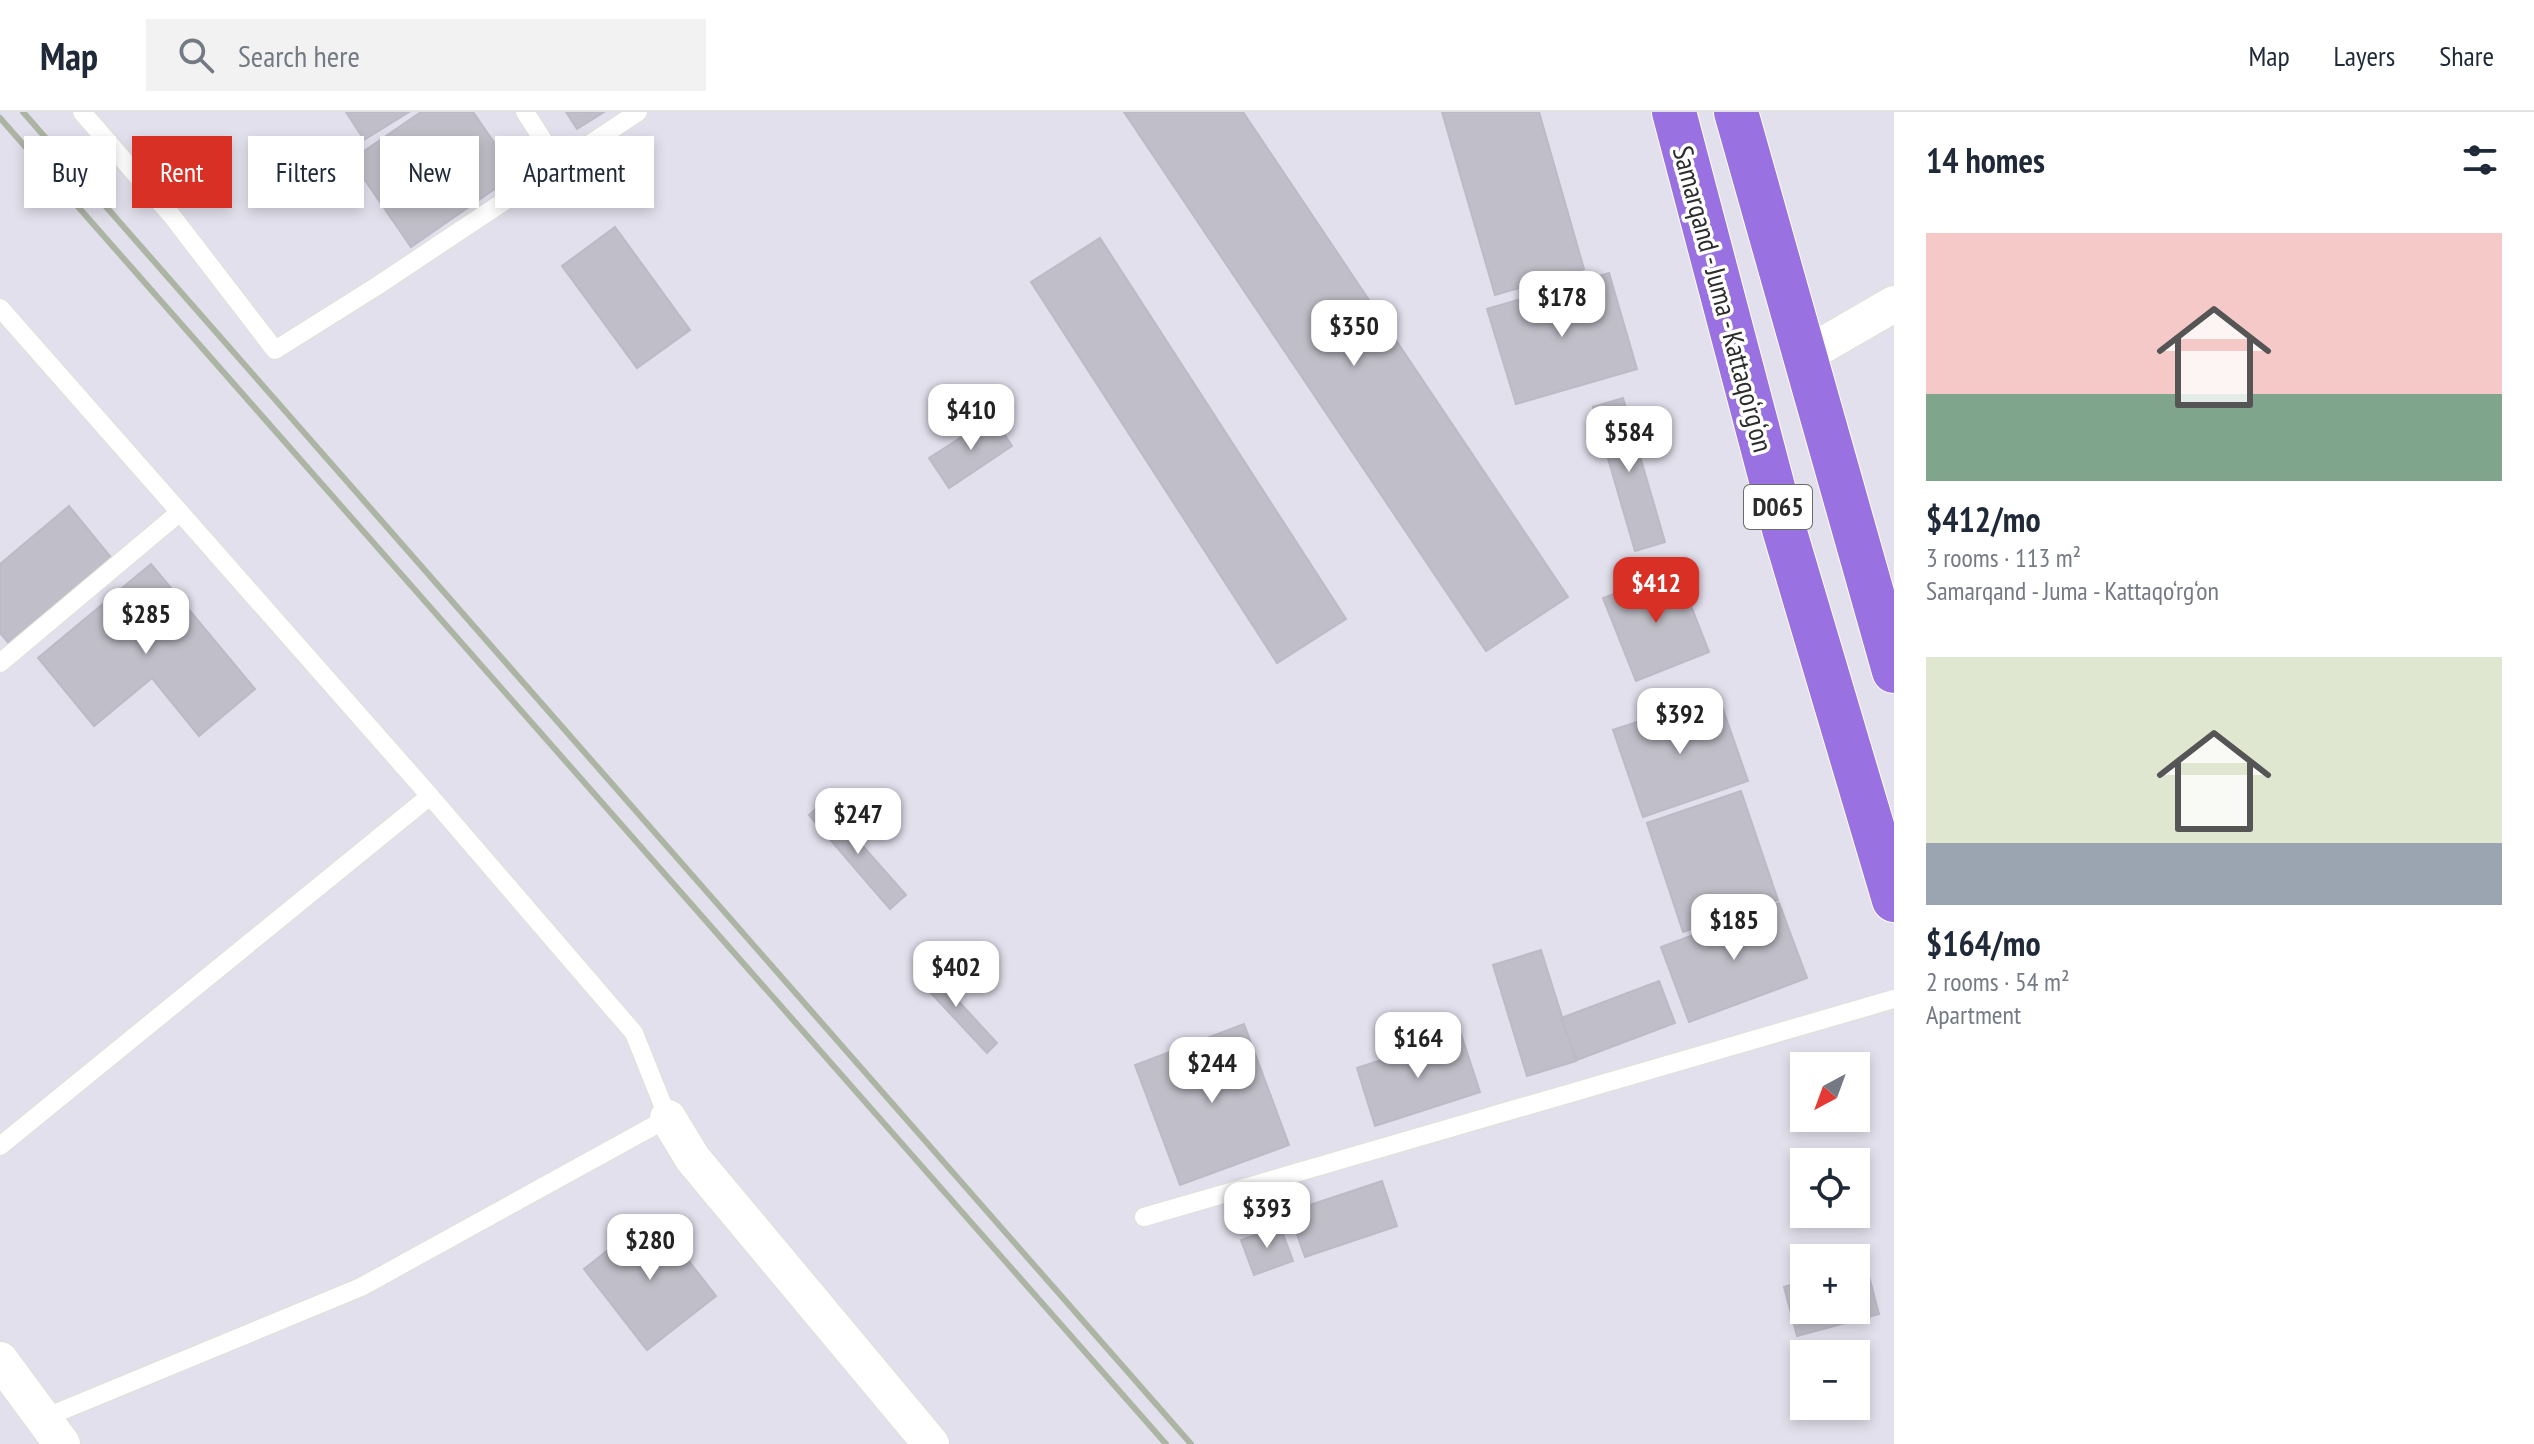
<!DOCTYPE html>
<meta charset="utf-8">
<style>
body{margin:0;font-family:"PT Sans Narrow",sans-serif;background:#f2f2f3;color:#1f2937;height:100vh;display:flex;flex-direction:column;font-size:30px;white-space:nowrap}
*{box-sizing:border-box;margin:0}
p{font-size:26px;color:#747a83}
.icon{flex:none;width:44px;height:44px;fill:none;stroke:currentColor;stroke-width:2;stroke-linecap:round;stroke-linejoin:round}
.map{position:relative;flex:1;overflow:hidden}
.panel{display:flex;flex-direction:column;background:#fff;width:640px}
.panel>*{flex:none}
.hud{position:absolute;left:24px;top:24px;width:760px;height:72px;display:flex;gap:16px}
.needle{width:52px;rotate:221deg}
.buttons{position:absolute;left:1790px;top:940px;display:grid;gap:16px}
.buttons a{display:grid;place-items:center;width:80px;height:80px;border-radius:0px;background:#fff;box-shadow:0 4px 12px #0003;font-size:40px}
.price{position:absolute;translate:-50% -68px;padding:0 18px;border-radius:16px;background:#fff;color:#222;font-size:26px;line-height:52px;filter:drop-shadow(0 2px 4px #0008)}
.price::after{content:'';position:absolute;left:50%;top:48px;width:24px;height:18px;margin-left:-12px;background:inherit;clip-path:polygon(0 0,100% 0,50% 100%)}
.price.active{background:#d93025;color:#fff}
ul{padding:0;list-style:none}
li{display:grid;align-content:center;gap:16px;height:424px;padding:0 32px}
li span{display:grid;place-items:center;height:248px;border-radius:0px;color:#555}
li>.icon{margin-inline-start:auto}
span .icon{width:144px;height:144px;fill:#fffc;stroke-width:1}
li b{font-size:34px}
h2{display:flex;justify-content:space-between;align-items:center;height:96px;padding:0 32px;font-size:34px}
.pill{padding:0 28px;border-radius:0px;background:#fff;box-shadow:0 4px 12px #0003;font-size:28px;line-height:72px}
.pill.active{background:#d93025;color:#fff}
header{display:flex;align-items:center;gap:48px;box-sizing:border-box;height:112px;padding:0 40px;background:#fff;border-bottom:2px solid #e0e1e3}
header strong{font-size:38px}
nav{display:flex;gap:44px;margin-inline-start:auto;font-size:28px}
.search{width:560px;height:72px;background:#f2f2f3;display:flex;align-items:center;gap:20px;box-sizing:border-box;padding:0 28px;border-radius:0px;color:#747a83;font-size:30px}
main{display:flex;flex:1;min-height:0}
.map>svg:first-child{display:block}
.building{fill:#c0bec8;stroke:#bdbac7;stroke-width:2}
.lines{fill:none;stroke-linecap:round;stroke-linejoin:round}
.lane-casing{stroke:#dde2d6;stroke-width:20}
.street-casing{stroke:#dde2d6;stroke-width:38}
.primary-casing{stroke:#fff;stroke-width:46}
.lane{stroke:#fff;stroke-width:18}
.street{stroke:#fff;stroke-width:36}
.primary{stroke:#9971e0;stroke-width:44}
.rail{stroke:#acb4a3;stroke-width:6}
.labels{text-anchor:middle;stroke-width:7;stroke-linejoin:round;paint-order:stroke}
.shield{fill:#fff;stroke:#6b6b6b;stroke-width:2}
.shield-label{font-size:26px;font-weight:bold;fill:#2c2c2c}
.street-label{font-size:28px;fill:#2c2c2c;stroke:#fff}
</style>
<header>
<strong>Map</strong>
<div class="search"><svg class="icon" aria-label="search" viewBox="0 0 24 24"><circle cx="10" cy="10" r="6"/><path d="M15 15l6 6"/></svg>Search here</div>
<nav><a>Map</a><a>Layers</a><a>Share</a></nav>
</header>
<main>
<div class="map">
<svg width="1894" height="1332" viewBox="0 0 1894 1332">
<rect width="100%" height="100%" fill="#e2e0ec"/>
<!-- building -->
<g class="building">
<polygon points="346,0 409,0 364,28"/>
<polygon points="421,0 473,0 516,62 411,135 351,48"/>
<polygon points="566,0 604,0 577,17"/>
<polygon points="1124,0 1243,0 1568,485 1486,539"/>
<polygon points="1442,0 1539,0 1584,157 1495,183"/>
<polygon points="615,115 690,218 637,256 562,154"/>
<polygon points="1100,126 1346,507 1277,551 1031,170"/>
<polygon points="1609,161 1637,257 1516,292 1487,197"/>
<polygon points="1623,286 1665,430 1635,439 1593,295"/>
<polygon points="993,305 1012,334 949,376 929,346"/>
<polygon points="69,394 114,449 11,534 0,521 0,452"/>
<polygon points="151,452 255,577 199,624 152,566 94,614 38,546"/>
<polygon points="1677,458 1709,540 1636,569 1603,486"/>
<polygon points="1718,583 1748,669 1643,705 1613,618"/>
<polygon points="1741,679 1778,788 1683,820 1647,711"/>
<polygon points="824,690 906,783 890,797 809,703"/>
<polygon points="1779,791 1807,866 1689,910 1661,835"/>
<polygon points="1541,838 1576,949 1527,964 1493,853"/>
<polygon points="926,854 997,931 987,941 915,864"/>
<polygon points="1659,869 1675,911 1577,948 1561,906"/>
<polygon points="1244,912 1289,1033 1180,1073 1135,953"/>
<polygon points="1461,922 1480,980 1375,1014 1357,956"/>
<polygon points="1382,1069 1397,1114 1305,1145 1289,1100"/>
<polygon points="653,1103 716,1184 647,1238 584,1157"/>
<polygon points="1280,1114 1293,1149 1254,1163 1241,1128"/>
<polygon points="1866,1153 1879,1202 1797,1224 1784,1175 1804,1169 1804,1198 1856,1198 1856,1156"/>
</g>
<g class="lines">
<!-- lane casing -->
<g class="lane-casing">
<g id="lane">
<polyline points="82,0 172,104 275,238 377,174 638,0"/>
<polyline points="525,0 559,53"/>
<polyline points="0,196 430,684"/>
<polyline points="0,551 180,400"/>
<polyline points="0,1034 430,684 634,921 668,1006 361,1175 44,1306"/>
<polyline points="1144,1105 1894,887"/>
</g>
</g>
<!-- street casing -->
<g class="street-casing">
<g id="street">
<polyline points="1804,244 1894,192"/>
<polyline points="668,1006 693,1047 931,1332"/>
<polyline points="0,1248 62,1332"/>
</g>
</g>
<!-- primary casing -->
<g class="primary-casing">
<g id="primary">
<polyline points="1674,0 1784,417 1894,788"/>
<polyline points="1736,0 1894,559"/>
</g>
</g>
<!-- lane -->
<use href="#lane" class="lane"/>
<!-- street -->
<use href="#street" class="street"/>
<!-- primary -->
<use href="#primary" class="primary"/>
<!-- rail -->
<g class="rail">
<polyline points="23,0 1191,1332"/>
<polyline points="0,6 1166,1332"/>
</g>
</g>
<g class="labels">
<!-- shield labels -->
<rect class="shield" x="1744" y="373" width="68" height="44" rx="6"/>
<g class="shield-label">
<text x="1778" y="404">D065</text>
</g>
<!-- street labels -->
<g class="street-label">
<text transform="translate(1723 187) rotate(75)" y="10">Samarqand - Juma - Kattaqo‘rg‘on</text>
</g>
</g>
</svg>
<div class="buttons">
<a><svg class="needle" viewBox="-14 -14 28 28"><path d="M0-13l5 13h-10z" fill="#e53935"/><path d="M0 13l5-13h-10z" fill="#747a83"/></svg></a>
<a><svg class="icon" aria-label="locate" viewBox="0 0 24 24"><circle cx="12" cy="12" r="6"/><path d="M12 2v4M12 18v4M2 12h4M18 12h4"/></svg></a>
<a>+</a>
<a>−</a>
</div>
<b class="price" style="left:1562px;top:227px">$178</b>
<b class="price" style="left:1354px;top:256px">$350</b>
<b class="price" style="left:971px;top:340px">$410</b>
<b class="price" style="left:1629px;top:362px">$584</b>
<b class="price active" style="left:1656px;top:513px">$412</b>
<b class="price" style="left:146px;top:544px">$285</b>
<b class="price" style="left:1680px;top:644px">$392</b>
<b class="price" style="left:858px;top:744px">$247</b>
<b class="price" style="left:1734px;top:850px">$185</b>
<b class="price" style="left:956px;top:897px">$402</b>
<b class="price" style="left:1418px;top:968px">$164</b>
<b class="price" style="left:1212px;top:993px">$244</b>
<b class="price" style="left:1267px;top:1138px">$393</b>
<b class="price" style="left:650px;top:1170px">$280</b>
<div class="hud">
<a class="pill">Buy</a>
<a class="pill active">Rent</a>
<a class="pill">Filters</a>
<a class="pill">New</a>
<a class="pill">Apartment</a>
</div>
</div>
<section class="panel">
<h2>14 homes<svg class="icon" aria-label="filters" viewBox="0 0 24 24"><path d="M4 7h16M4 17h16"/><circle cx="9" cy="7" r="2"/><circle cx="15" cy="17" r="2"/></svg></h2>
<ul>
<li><span style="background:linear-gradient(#f6c9c9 65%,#7fa58c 0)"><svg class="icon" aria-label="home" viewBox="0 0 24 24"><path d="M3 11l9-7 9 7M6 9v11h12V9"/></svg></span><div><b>$412/mo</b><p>3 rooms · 113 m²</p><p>Samarqand - Juma - Kattaqo‘rg‘on</p></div></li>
<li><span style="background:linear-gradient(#dfe7d0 75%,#9aa5b1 0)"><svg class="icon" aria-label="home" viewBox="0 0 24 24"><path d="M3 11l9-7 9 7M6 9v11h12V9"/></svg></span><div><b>$164/mo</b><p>2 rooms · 54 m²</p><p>Apartment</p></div></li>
</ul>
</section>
</main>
